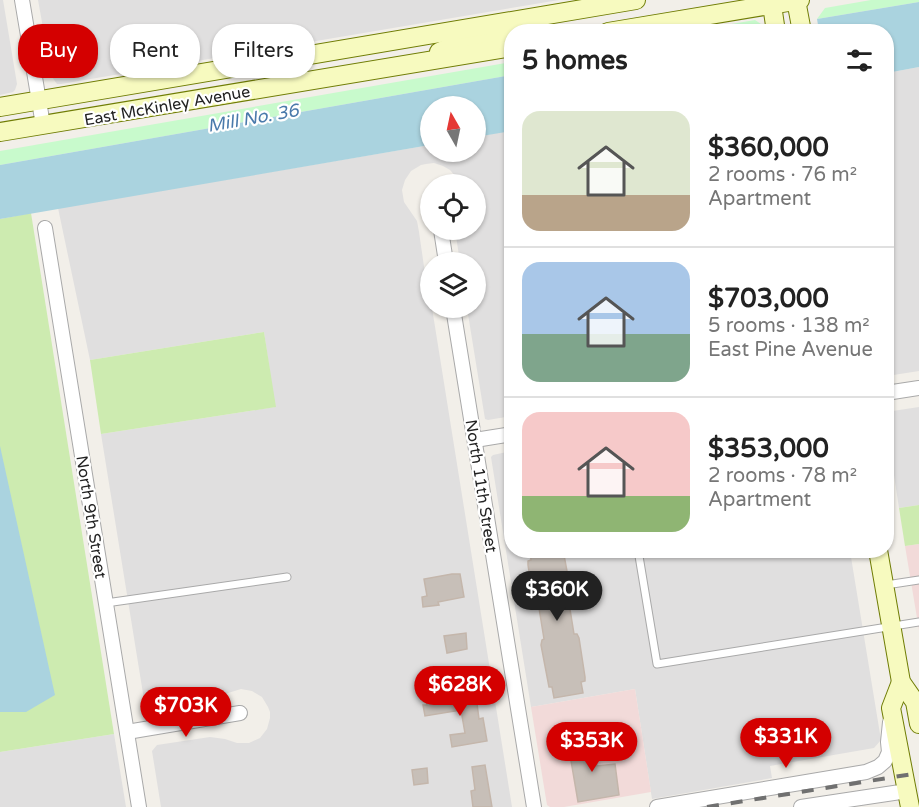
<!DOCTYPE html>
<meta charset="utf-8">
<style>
body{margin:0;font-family:"Varela Round",sans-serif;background:#f6f6f6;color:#222;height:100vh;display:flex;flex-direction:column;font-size:22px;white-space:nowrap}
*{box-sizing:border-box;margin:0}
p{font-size:20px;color:#767676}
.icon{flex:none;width:33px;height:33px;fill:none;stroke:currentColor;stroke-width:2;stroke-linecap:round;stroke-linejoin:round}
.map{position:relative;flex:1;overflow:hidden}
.drawer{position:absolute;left:504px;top:24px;width:390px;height:534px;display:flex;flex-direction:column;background:#fff;border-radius:24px;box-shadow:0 2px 4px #0004}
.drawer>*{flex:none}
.guide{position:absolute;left:18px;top:24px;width:396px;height:54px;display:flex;gap:12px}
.needle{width:39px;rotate:351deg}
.buttons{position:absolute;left:420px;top:96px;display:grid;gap:12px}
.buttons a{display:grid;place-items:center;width:66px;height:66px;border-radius:50%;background:#fff;box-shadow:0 2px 4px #0004;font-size:30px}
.price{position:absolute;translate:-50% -51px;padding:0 14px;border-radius:21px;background:#d40000;color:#fff;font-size:20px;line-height:39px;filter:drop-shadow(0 2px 3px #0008)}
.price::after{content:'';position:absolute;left:50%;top:36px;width:18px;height:14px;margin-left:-9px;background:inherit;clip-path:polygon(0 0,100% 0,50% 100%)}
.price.selected{background:#222;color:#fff}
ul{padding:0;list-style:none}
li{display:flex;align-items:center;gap:18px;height:150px;padding:0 18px}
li+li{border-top:2px solid #e0e0e0}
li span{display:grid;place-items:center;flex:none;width:168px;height:120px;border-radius:18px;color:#555}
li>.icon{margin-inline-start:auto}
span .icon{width:72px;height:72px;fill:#fffc;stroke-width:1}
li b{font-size:26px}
h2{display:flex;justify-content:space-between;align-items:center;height:72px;padding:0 18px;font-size:26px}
.tag{padding:0 21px;border-radius:24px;background:#fff;box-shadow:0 2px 4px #0004;font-size:21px;line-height:54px}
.tag.selected{background:#d40000;color:#fff}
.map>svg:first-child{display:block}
.residential{fill:#e0dfdf}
.commercial{fill:#f2dad9}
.grass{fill:#cdebb0}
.park{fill:#c8facc}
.water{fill:#aad3df}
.building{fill:#c7bfb8;stroke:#c4b6ab;stroke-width:1.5}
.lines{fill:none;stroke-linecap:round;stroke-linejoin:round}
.service-casing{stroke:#a9a9a9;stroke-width:9}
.minor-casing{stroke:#a9a9a9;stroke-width:16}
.secondary-casing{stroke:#707d05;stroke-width:20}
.service{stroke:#fff;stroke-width:7}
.minor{stroke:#fff;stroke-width:14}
.secondary{stroke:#f7fabf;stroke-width:18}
.rail{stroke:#707070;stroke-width:4;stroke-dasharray:12 12;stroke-linecap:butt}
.labels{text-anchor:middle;stroke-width:4.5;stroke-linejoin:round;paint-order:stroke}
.street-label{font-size:16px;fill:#222;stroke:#fff}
.water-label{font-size:18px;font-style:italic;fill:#4a7aab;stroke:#fff}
</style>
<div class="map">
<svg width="919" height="807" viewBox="0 0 919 807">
<rect width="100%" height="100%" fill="#f2efe9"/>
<!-- residential -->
<g class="residential">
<polygon points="0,0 3,0 17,84 15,90 13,92 0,95"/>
<polygon points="38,0 559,0 61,84 57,84 52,77"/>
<polygon points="919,67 919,371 887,376 887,73"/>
<polygon points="511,130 511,416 488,420 485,419 467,308 476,308 476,262 460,262 455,230 476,230 476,184 459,184 455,176 450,170 443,166 434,163 426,164 421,165 411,171 405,180 402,190 404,202 417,221 419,232 430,308 432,308 512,807 161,807 152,751 157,745 210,737 225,739 237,743 249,743 260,738 267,729 270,718 270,712 268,707 262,697 252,691 241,689 228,693 213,704 202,708 152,716 146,712 101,434 275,407 264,332 90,360 58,208 430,145 430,152 476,152 476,137"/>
<polygon points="919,407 919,505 899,508 887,429 886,412"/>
<polygon points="511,451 512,550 850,551 881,740 874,748 770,766 772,778 652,799 635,689 531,707 491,457 493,455"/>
<polygon points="114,734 126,807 0,807 0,752"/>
</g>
<!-- commercial -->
<g class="commercial">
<polygon points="919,544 919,630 905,546"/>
<polygon points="635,689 651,792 564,807 550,807 547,805 531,707"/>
</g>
<!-- grass -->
<g class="grass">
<polygon points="31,213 114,734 0,752 0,219"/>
<polygon points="264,332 276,407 101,434 90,360"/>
<polygon points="919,505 919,544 905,546 899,508"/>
</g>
<!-- park -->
<g class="park">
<polygon points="871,0 919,0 919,2 817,19 825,8"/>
<polygon points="755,20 764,26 765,30 757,32 690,31"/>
<polygon points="511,62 511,75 0,165 0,151"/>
</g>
<!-- water -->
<g class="water">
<polygon points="919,2 919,67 887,73 886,32 819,31 817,19"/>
<polygon points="511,75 511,131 476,137 476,106 430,106 430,145 0,219 0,165"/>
<polygon points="0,446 55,695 26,712 0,712"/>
</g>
<!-- building -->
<g class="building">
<polygon points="530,550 560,550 561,555 564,555 572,598 572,602 569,603 574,634 577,634 579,638 585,677 585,681 581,682 583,693 554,698 552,687 549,687 541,645 542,640 544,639 539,608 536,608 534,604 528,565 528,561 531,560"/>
<polygon points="452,574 460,574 464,597 438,602 439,605 423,607 422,597 427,596 424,579"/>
<polygon points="466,633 467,649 447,653 444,636"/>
<polygon points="465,692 466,697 476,696 479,719 483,718 487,741 452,747 450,735 465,733 461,710 425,716 423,705 427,705 426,699"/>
<polygon points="593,739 597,766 615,764 619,795 578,802 568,743"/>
<polygon points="485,765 492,807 473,807 471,791 475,790 472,767"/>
<polygon points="427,768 428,783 414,785 412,770"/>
</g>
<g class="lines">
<!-- service casing -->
<g class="service-casing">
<g id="service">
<polyline points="638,550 657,664 919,622"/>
<polyline points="886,585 919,580"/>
<polyline points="106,603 287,577"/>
</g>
</g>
<!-- minor casing -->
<g class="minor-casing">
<g id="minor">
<polyline points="22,0 43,125"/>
<polyline points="45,228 139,807"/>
<polyline points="441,230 446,262"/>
<polyline points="453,308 534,807"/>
<polyline points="886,393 919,388"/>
<polyline points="475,440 512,434"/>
<polyline points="127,732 240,713"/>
<polyline points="657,807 866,772 878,767 885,761 889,752 888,742 890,722"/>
<polyline points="801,807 907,791"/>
</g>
</g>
<!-- secondary casing -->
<g class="secondary-casing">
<g id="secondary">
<polyline points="773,0 772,5 776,32"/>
<polyline points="796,0 802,32"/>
<polyline points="608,32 800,0"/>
<polyline points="439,52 462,42 506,35 512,32"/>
<polyline points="0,107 636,0"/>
<polyline points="0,132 512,47"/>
<polyline points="878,550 901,682 915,702 919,724"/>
<polyline points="901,682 891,708 910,807"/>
</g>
</g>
<!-- service -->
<use href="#service" class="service"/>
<!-- minor -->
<use href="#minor" class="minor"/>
<!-- secondary -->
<use href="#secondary" class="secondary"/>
<!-- rail -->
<polyline class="rail" points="707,807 919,773"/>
</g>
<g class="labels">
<!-- street labels -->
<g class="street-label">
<text transform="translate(167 105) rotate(-10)" y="6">East McKinley Avenue</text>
<text transform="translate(482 486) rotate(81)" y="6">North 11th Street</text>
<text transform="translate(92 517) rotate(81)" y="6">North 9th Street</text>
</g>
<!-- water labels -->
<g class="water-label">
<text transform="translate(253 118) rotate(-10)" y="6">Mill No. 36</text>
</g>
</g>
</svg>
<div class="buttons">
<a><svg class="needle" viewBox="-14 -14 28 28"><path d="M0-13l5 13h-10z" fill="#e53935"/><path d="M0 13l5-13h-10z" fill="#767676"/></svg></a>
<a><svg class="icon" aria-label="locate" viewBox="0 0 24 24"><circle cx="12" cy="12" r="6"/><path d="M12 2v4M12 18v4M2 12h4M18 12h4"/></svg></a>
<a><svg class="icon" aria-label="layers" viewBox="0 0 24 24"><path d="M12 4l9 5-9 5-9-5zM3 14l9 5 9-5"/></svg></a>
</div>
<b class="price selected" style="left:557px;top:622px">$360K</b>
<b class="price" style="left:460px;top:717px">$628K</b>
<b class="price" style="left:186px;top:738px">$703K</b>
<b class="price" style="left:786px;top:769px">$331K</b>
<b class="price" style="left:592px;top:773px">$353K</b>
<div class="guide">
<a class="tag selected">Buy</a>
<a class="tag">Rent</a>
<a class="tag">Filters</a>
</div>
<section class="drawer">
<h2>5 homes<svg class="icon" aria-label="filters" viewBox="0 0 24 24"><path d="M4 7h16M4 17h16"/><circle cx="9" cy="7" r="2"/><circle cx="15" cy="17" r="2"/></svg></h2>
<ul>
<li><span style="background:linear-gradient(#dfe7d0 70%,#b9a48a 0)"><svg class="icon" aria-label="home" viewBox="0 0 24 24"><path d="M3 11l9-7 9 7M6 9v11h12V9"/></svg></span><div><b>$360,000</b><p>2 rooms · 76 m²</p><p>Apartment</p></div></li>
<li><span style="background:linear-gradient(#a9c7e8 60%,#7fa58c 0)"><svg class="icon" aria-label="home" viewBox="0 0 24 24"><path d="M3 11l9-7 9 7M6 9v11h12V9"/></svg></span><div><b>$703,000</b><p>5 rooms · 138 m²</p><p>East Pine Avenue</p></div></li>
<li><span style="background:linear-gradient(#f6c9c9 70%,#8fb573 0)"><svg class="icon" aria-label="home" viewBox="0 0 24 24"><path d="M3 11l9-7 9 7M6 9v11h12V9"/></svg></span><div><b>$353,000</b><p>2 rooms · 78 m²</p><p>Apartment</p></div></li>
</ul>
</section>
</div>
